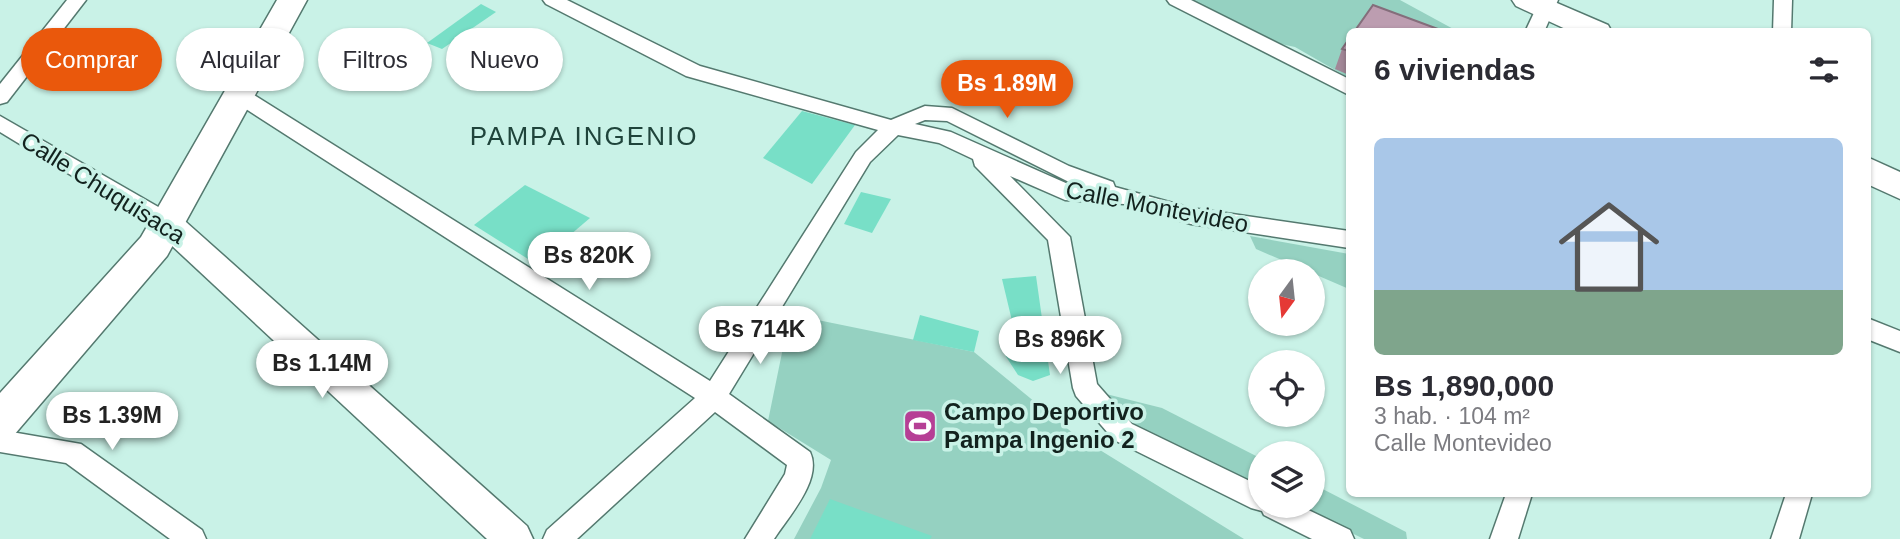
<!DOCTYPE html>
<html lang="es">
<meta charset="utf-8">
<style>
body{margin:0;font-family:Helvetica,sans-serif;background:#f2f2f3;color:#2b2b33;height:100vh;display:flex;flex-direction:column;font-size:26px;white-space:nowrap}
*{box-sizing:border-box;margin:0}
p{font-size:23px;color:#7c7c81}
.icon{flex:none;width:38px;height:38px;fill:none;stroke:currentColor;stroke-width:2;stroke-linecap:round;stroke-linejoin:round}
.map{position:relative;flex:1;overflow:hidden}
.details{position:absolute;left:1346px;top:28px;width:525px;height:469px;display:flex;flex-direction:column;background:#fff;border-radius:10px;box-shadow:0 2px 5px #0004}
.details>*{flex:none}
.top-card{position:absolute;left:21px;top:28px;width:665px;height:63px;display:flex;gap:14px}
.needle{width:46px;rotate:195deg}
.buttons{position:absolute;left:1248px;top:259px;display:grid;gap:14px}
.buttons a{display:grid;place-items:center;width:77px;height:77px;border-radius:50%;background:#fff;box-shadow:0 2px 5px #0004;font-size:35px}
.price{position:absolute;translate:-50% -60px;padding:0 16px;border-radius:24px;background:#fff;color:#222;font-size:23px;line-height:46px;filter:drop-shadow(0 2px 4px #0008)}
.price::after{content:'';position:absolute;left:50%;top:42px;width:21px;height:16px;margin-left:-10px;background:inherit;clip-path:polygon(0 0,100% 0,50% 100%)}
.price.current{background:#ea580c;color:#fff}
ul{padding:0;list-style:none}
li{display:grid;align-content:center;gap:14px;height:371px;padding:0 28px}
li+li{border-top:2px solid #e1e1e2}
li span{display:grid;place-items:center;height:217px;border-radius:10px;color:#555}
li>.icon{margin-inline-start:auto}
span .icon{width:126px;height:126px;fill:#fffc;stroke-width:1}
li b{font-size:30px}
h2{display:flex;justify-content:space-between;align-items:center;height:84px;padding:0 28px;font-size:30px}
.chip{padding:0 24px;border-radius:32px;background:#fff;box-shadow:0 2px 5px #0004;font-size:24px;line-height:63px}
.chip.current{background:#ea580c;color:#fff}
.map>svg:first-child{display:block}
.green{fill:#95d1c1}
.water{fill:#78dfc7}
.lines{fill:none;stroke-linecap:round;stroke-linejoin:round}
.minor-casing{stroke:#54796f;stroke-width:3}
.secondary-casing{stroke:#54796f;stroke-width:3}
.primary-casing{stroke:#54796f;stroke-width:3}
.trunk-casing{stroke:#54796f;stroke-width:3}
.minor{fill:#fff;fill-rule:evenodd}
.secondary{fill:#fff;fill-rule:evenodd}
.primary{fill:#fff;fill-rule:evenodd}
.trunk{fill:#fff;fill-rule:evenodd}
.wall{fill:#a28797}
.building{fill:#bc9db0;stroke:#846e7b;stroke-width:2}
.labels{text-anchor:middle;stroke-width:7;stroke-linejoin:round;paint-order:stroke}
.street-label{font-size:24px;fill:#12221e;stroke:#c9f2e7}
.poi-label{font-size:24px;font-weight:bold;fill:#12221e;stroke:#c9f2e7;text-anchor:start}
.neighbourhood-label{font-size:26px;letter-spacing:2px;fill:#1f443b;stroke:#c9f2e7}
</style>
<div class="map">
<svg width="1900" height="539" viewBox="0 0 1900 539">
<rect width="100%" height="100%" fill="#c9f2e7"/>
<!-- green -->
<g class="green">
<polygon points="1189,0 1400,0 1457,31 1349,32 1349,78 1295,47 1281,44"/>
<polygon points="1250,236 1349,254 1349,289 1256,249"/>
<polygon points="799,311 803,317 974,352 1074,434 1244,539 794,539 821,488 831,460 768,421 784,343 772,337"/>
<polygon points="1106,394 1162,408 1260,458 1260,488 1135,428"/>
<polygon points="1313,484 1406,532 1407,539 1364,539 1296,506 1312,506"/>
</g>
<!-- water -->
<g class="water">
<polygon points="481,4 496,12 442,49 427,43"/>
<polygon points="802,111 855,125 812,184 763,158"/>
<polygon points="525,185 590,218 536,264 474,225"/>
<polygon points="861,192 891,199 872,233 844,224"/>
<polygon points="1036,276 1050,375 1033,381 1018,375 1005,355 1013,325 1002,279"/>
<polygon points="920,315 979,331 974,352 913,340"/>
<polygon points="830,499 932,536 930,539 810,539"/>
</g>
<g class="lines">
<!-- minor casing -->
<g class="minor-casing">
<g id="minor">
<polygon points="67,0 86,0 7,102 0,104 0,84"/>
<path d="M543,0H567L700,66L891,120L925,106L952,108L1069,166L1113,182L1115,187L1191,208L1349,231V248L1191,224L1124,204L1065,200L1010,176L1070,237L1097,384L1132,424L1260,486V506H1300L1350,530L1354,539H1312L1264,515L1262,511L1251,508L1114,440L1076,396L1073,388L1048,240L975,166L973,159L939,143L898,135L870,162L729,394L810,452C823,479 789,516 774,539H745L785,474L787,465L715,412L577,539H543L547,530L695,398L232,100L229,95L232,90H246L710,381L856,152L878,130L686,76L546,4ZM925,120L947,121L1075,185L1068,184L951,132L915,124Z"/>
<polygon points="1167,0 1191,0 1349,79 1349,95 1170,4"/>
<polygon points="1540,0 1558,0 1544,32 1525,32"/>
<polygon points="1774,0 1792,0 1791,32 1773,32"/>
<polygon points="0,116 174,216 177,222 174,228 166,230 158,228 0,132"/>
<polygon points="1867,318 1900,331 1900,352 1867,339"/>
<polygon points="0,430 81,444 202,530 206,539 170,539 66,463 0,452"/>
<polygon points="1506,494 1532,494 1518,539 1490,539"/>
<polygon points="1786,494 1812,494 1799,539 1771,539"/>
</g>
</g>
<!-- secondary casing -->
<g class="secondary-casing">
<polygon id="secondary" points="166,210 177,214 527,526 533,539 487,539 155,230 151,222 155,214"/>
</g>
<!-- primary casing -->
<g class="primary-casing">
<g id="primary">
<polygon points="1512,0 1550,0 1608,25 1612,32 1572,32 1516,6"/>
<polygon points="1867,157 1900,172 1900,199 1867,184"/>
</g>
</g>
<!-- trunk casing -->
<g class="trunk-casing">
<polygon id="trunk" points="277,0 307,0 167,256 14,435 0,440 0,393 141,237"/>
</g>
<!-- minor -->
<use href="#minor" class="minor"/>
<!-- secondary -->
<use href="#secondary" class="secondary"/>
<!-- primary -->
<use href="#primary" class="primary"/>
<!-- trunk -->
<use href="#trunk" class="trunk"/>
</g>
<!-- wall -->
<polygon class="wall" points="1349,39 1349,75 1335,69 1342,49"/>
<!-- building -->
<g class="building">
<polygon points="1373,5 1446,32 1354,32"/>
<polygon points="1349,39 1349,51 1342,49"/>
</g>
<!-- icons -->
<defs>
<g id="stadium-square" transform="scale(1.75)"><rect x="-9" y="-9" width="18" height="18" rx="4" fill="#b63f95" stroke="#c9f2e7"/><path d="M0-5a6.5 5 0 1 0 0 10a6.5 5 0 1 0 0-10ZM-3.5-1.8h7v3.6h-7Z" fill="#fff"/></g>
</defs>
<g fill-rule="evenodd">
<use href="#stadium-square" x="920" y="426"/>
</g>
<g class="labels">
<!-- street labels -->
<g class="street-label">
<text transform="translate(103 188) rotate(32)" y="8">Calle Chuquisaca</text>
<text transform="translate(1157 207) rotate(11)" y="8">Calle Montevideo</text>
</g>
<!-- poi labels -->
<g class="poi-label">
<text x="944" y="420">Campo Deportivo<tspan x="944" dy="28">Pampa Ingenio 2</tspan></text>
</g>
<!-- neighbourhood labels -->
<g class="neighbourhood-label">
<text x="584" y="145">PAMPA INGENIO</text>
</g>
</g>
</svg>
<div class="buttons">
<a><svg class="needle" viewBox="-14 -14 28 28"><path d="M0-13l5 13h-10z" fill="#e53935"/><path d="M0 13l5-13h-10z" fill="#7c7c81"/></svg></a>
<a><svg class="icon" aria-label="locate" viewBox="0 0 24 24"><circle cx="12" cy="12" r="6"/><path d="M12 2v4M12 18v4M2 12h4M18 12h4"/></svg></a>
<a><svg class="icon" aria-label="layers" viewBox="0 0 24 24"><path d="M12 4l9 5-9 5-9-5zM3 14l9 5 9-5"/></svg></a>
</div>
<b class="price current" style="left:1007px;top:120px">Bs 1.89M</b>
<b class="price" style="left:589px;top:292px">Bs 820K</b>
<b class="price" style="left:760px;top:366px">Bs 714K</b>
<b class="price" style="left:1060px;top:376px">Bs 896K</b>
<b class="price" style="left:322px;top:400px">Bs 1.14M</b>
<b class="price" style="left:112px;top:452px">Bs 1.39M</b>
<div class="top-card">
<a class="chip current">Comprar</a>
<a class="chip">Alquilar</a>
<a class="chip">Filtros</a>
<a class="chip">Nuevo</a>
</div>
<section class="details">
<h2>6 viviendas<svg class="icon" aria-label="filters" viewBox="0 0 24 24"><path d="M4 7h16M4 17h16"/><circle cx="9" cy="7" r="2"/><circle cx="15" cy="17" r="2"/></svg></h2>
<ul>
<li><span style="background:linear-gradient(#a9c7e8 70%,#7fa58c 0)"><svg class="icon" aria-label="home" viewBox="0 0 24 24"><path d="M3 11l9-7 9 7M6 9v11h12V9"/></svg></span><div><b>Bs 1,890,000</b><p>3 hab. · 104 m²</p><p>Calle Montevideo</p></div></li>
</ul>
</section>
</div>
